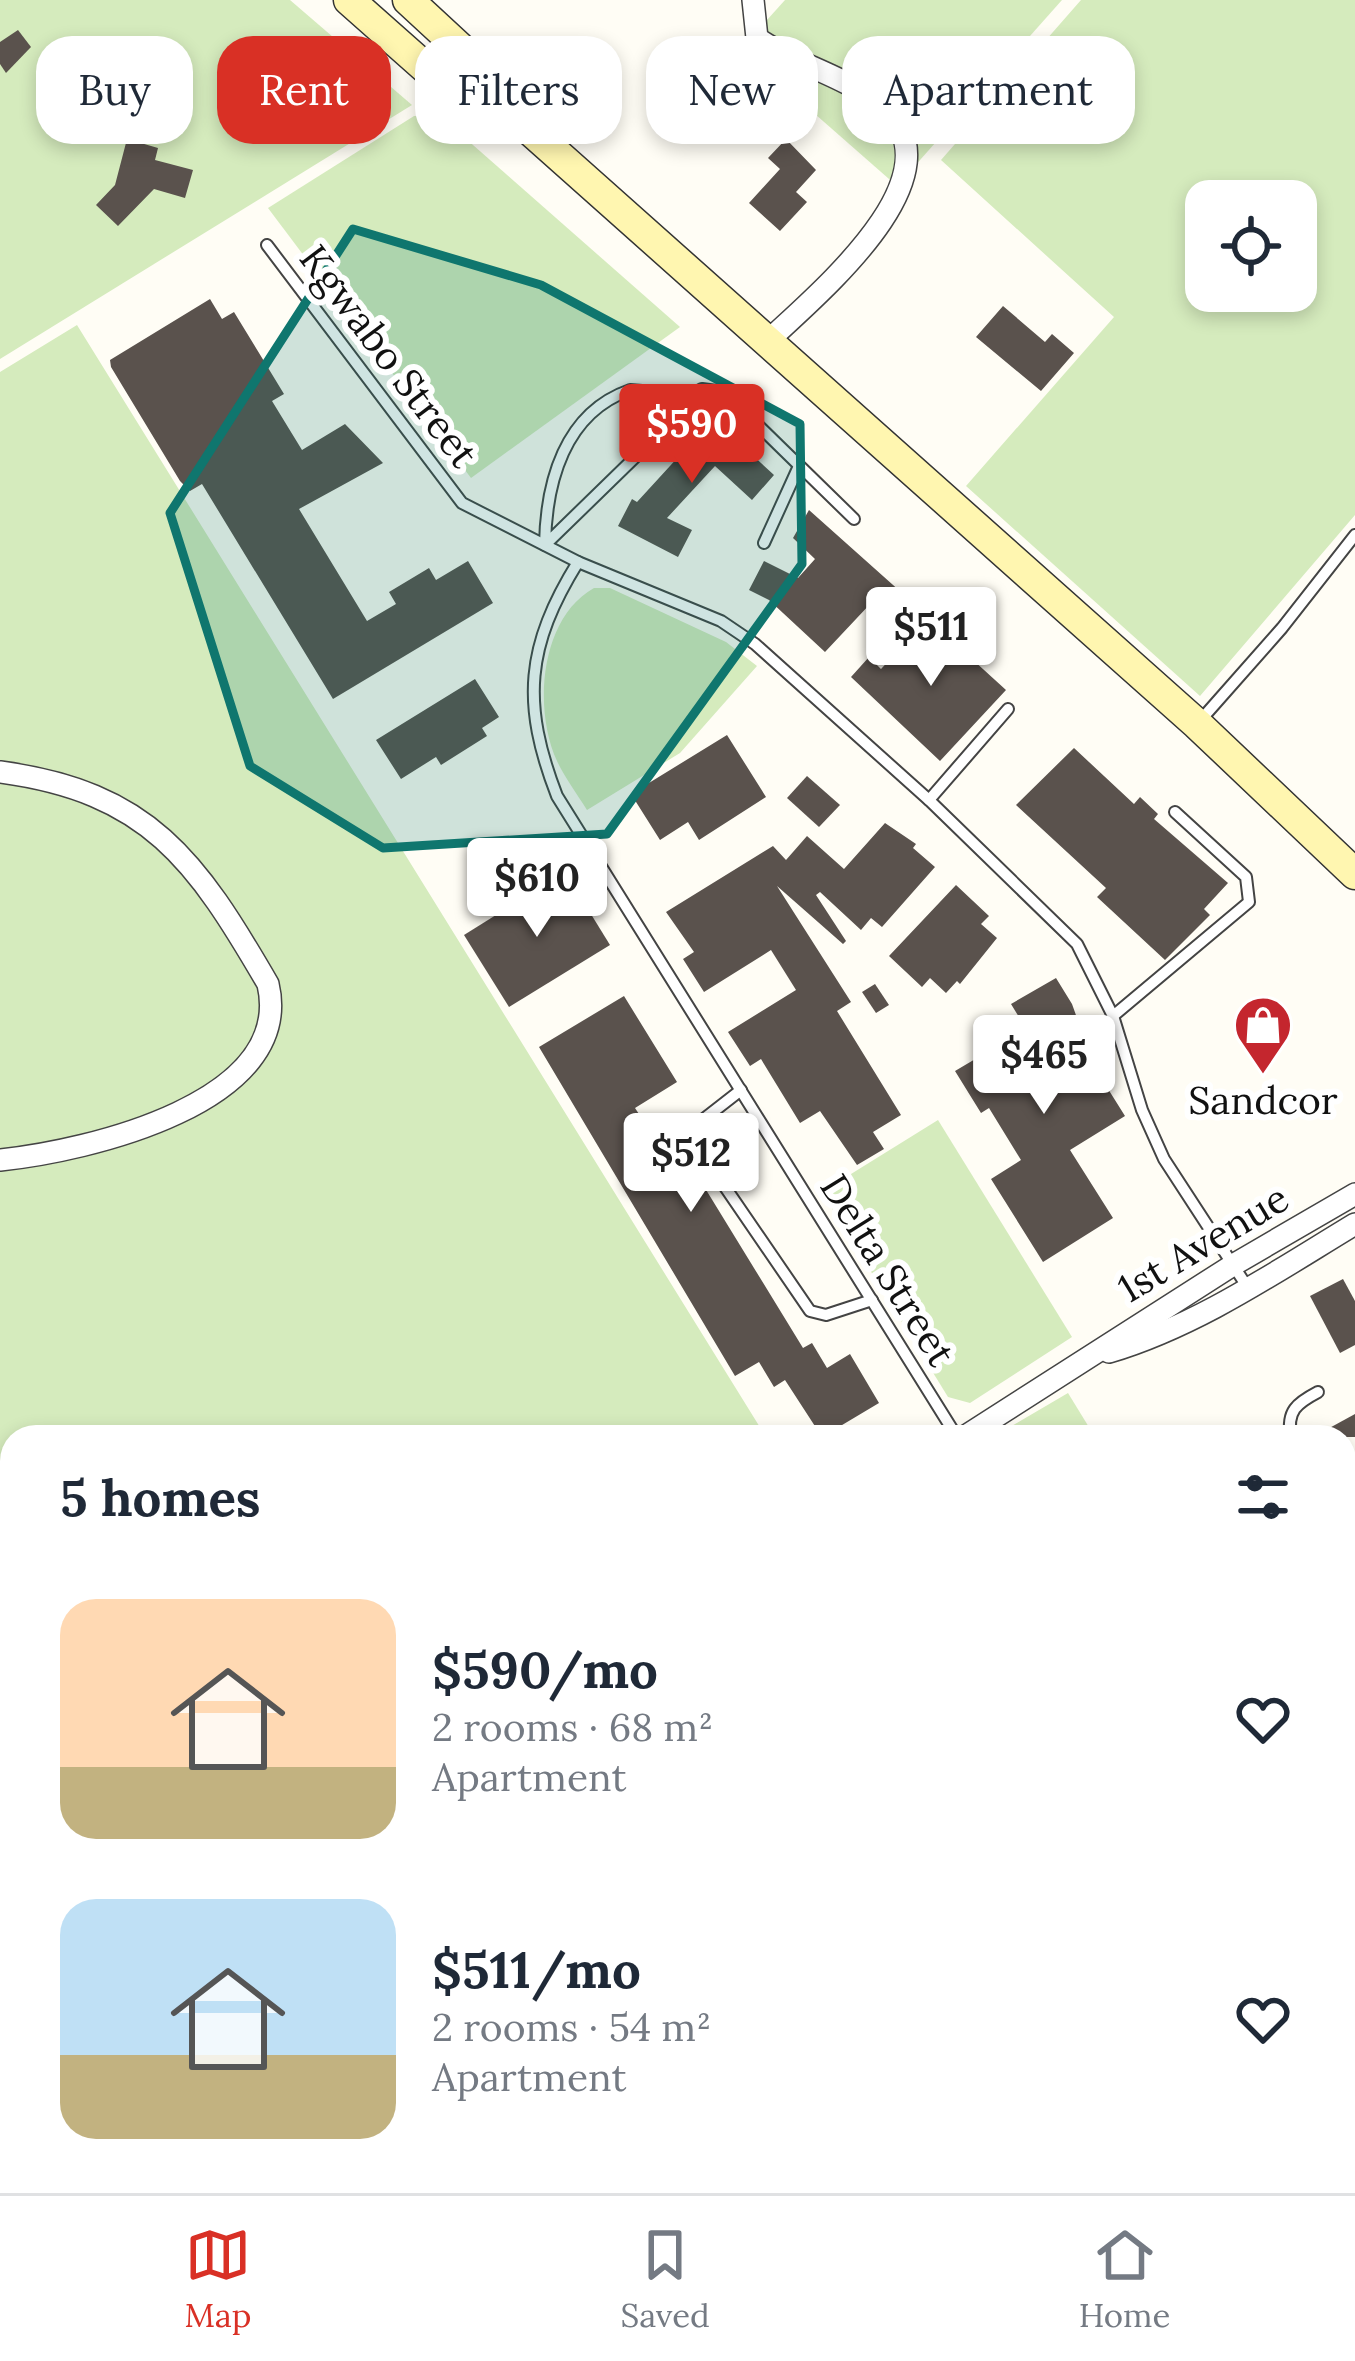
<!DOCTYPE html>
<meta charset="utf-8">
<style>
body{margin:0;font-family:Lora,serif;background:#f2f2f3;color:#1f2937;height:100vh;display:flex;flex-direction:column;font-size:45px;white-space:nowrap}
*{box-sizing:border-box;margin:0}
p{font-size:39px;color:#747a83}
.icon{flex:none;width:66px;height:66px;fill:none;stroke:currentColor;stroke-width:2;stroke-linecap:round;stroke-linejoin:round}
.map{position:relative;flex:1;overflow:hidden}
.details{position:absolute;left:0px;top:1425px;width:1356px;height:768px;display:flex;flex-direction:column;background:#fff;border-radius:36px 36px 0 0;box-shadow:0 6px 18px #0003}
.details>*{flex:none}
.banner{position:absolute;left:36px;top:36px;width:1284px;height:108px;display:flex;gap:24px}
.buttons{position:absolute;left:1185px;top:180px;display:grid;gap:24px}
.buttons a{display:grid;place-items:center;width:132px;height:132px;border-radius:24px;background:#fff;box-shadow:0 6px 18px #0003;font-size:60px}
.price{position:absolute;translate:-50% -102px;padding:0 27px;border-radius:12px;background:#fff;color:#222;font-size:39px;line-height:78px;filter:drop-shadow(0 3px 6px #0008)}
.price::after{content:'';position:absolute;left:50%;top:72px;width:36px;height:27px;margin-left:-18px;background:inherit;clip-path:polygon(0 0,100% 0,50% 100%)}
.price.selected{background:#d93025;color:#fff}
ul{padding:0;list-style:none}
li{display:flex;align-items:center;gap:36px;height:300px;padding:0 60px}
li span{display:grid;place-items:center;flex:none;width:336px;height:240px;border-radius:36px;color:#555}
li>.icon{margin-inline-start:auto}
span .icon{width:144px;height:144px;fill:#fffc;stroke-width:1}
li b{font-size:51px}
h2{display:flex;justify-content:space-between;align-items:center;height:144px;padding:0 60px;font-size:51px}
.tag{padding:0 42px;border-radius:36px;background:#fff;box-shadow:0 6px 18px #0003;font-size:42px;line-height:108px}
.tag.selected{background:#d93025;color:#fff}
.menu{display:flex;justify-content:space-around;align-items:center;height:168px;border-top:3px solid #e0e1e3;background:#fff;font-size:33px;color:#747a83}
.menu a{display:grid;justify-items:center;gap:6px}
.menu .selected{color:#d93025}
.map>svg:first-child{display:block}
.green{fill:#d5ebbd;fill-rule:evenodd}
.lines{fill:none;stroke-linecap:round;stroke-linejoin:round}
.stream{stroke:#3f96cf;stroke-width:6}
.building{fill:#5a524d}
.service-casing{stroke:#444;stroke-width:14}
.minor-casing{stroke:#444;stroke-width:24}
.tertiary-casing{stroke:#444;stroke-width:30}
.secondary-casing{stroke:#333;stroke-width:33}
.service{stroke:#fff;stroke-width:10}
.minor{stroke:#fff;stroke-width:21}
.tertiary{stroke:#fff;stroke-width:27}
.secondary{stroke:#fff6b0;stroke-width:30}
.marked{fill:#0f766e;fill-opacity:0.2;stroke:#0f766e;stroke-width:9;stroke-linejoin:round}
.labels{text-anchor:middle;stroke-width:12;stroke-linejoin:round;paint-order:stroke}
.street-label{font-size:39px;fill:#111;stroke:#fff}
.poi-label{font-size:39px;fill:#111;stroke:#fff}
</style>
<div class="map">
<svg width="1355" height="2193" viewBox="0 0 1355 2193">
<rect width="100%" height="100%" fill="#fffdf5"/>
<!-- green -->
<g class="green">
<polygon points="0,0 290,0 412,105 0,359"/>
<polygon points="785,0 1062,0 897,186 741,49"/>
<path d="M1081,0H1355V515L1200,696L966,486L1114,317L941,160ZM1206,201H1296V291H1206Z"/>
<polygon points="414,116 440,116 680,327 471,478 268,208"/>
<polygon points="77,325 766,1437 211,1437 205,1429 192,1437 12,1437 12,1546 0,1553 0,372"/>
<path d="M594,588H610L726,642L757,666L680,753L587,810C577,794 565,778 557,761C533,709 540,618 594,588Z"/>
<polygon points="938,1120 1072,1337 970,1403 948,1397 822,1192"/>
<polygon points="1068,1393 1095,1437 993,1437"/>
<polygon points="1344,1573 1355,1591 1355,1688 1344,1695"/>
<polygon points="1355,1898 1355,2064 1344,2071 1344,1905"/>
<polygon points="950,2181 1165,2181 1146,2193 946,2193"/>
</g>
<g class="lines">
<!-- stream -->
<g class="stream">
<polyline points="1344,2052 1355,2041"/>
<polyline points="1024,2193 1029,2181"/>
</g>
</g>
<!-- building -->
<g class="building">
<polygon points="18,30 31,47 6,73 0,64 0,42"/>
<polygon points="594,94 616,116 606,127 583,105"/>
<polygon points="713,117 725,129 712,142 700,130"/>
<polygon points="127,139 158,148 155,160 193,170 185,198 154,189 118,226 96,205 115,185"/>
<polygon points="786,139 816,170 796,192 807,202 780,231 749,203 780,169 768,158"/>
<polygon points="210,299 222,319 234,312 284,394 272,401 302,450 345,424 383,463 299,509 367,621 396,604 389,592 429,568 436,580 468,561 493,603 333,699 202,484 190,491 180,481 111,367 110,360"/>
<polygon points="1003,306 1045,342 1052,334 1074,353 1041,391 976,337"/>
<polygon points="713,419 774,475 752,500 715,466 667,518 692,530 678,557 618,526 632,499 637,502"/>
<polygon points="809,510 902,593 884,613 872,602 825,652 769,600 749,590 764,561 798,578 815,559 793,538"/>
<polygon points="928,619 1006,690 940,761 851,677 869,657 881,669"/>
<polygon points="475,679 499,717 482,728 487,736 441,765 436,757 401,779 376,740"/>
<polygon points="727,735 766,797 699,840 688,822 660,840 631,794"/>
<polygon points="1074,748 1134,804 1140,797 1158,814 1154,819 1228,883 1204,909 1210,915 1165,960 1097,897 1106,888 1016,805"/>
<polygon points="807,776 840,805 819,827 787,798"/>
<polygon points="885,823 916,844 913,848 935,867 882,927 871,918 861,930 820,892 816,895 846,941 843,944 777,886 851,1002 837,1011 901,1115 873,1132 884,1149 857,1165 820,1111 800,1123 761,1059 750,1066 728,1032 796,990 771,950 704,992 683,959 694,952 666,912 773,846 786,860 807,836 844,869"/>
<polygon points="565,872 610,945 509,1007 464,935"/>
<polygon points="956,885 989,916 981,924 997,938 960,984 957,981 946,993 930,978 922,987 889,956"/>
<polygon points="1056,978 1072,1004 1087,1046 1083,1049 1125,1116 1070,1150 1113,1218 1043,1262 991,1179 1021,1160 989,1108 981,1113 955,1071 977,1058 975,1053 996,1030 1019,1017 1011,1004"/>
<polygon points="875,984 889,1005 876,1013 862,992"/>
<polygon points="624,996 677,1082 635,1108 656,1140 670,1131 803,1348 812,1343 827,1368 850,1354 879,1403 822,1437 785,1380 774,1387 759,1362 735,1376 539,1047"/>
<polygon points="1343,1279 1355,1301 1355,1345 1340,1353 1310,1296"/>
<polygon points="1355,1414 1355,1437 1313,1437"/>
</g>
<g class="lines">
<!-- service casing -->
<g class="service-casing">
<g id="service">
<polyline points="267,245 462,503 578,562 721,621 755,644 929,800 1077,944 1113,1016 1142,1110 1164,1159 1248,1288"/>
<path d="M630,390L642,391L663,410L661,432L545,545C546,483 564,413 630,390Z"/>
<polyline points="663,410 702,389 724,392 854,519"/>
<polyline points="764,543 799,466"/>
<path d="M578,562C526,646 521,703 557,796L957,1437"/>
<polyline points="1199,722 1282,628 1355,535"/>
<polyline points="929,800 1008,709"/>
<polyline points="1113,1016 1249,902 1246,877 1175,812"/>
<polyline points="741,1090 691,1129 697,1146 810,1311 826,1315 872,1300"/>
<path d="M1291,1437C1286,1411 1297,1403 1318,1392"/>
<polyline points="1344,1530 1355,1548"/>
<polyline points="1344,1719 1355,1713"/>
<polyline points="0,2003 12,2015"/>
<polyline points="77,2181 84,2193"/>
<polyline points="0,2182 12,2174"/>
<polyline points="27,2193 65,2181"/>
</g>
</g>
<!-- minor casing -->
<g class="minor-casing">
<g id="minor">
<path d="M753,0L757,38C796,66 850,76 886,110C960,178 814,297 768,341"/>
<path d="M0,772C149,792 196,860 268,984C296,1103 87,1151 0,1160"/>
<path d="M1109,1352C1197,1326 1277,1271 1355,1224"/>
<polyline points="964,1437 1233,1265 1355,1194"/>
<polyline points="418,2181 426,2193"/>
<polyline points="767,2181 774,2193"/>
<polyline points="611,2193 632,2181"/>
<polyline points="873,2193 876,2181"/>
</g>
</g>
<!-- tertiary casing -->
<g class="tertiary-casing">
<g id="tertiary">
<polyline points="0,1753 12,1762"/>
<polyline points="0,1797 12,1807"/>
<polyline points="258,2181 265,2193"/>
<polyline points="292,2181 300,2193"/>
</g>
</g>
<!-- secondary casing -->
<g class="secondary-casing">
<g id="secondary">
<polyline points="349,0 454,93 502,105"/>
<polyline points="408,0 474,61 502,105 1197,724 1355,874"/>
</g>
</g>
<!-- service -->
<use href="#service" class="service"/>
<!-- minor -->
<use href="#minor" class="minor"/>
<!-- tertiary -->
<use href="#tertiary" class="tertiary"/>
<!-- secondary -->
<use href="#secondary" class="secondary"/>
</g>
<!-- marked area -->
<path class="marked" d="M353,229L541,285L800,424L802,564L607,834L383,848L250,766L170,513Z"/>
<!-- icons -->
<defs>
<g id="shop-pin" transform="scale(3)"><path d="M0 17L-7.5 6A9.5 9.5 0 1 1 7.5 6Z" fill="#c4262e" stroke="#fff"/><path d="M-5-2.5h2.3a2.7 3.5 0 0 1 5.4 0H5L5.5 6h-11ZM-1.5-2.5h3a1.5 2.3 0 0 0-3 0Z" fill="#fff"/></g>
</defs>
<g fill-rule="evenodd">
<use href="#shop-pin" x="1263" y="1025"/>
</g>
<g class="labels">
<!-- street labels -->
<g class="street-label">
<text transform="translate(389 356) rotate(53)" y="14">Kgwabo Street</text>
<text transform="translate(1203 1243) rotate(-31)" y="14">1st Avenue</text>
<text transform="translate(888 1270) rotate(58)" y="14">Delta Street</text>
</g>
<!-- poi labels -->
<g class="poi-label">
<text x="1263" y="1114">Sandcor</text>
</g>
</g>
</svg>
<div class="buttons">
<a><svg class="icon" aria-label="locate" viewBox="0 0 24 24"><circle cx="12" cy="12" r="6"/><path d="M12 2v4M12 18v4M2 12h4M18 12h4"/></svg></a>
</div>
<b class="price selected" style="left:692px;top:486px">$590</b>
<b class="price" style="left:931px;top:689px">$511</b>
<b class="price" style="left:537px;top:940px">$610</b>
<b class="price" style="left:1044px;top:1117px">$465</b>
<b class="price" style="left:691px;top:1215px">$512</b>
<div class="banner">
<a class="tag">Buy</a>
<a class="tag selected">Rent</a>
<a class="tag">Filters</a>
<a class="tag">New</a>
<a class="tag">Apartment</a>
</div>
<section class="details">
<h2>5 homes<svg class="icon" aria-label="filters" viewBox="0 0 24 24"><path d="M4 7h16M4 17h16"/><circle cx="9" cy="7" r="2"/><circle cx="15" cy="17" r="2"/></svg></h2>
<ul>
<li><span style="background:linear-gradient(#ffd9b3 70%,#c2b280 0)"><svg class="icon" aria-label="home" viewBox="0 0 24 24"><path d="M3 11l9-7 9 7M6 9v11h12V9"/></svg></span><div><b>$590/mo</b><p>2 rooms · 68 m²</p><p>Apartment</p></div><svg class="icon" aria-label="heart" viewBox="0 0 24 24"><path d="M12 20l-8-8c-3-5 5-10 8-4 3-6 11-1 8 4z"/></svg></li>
<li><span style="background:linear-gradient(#bfe0f5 65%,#c2b280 0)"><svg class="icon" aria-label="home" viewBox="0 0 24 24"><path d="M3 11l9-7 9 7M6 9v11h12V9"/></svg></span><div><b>$511/mo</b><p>2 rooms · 54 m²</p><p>Apartment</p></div><svg class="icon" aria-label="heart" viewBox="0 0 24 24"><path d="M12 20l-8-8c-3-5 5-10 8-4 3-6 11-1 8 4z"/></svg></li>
</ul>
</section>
</div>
<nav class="menu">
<a class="selected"><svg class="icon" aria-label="map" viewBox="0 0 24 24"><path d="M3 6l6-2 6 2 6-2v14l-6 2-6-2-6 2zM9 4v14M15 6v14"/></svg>Map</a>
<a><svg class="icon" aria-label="saved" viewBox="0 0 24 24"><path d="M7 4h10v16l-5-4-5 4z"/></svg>Saved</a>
<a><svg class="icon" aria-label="home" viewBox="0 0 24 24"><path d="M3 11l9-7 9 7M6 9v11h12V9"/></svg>Home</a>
</nav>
